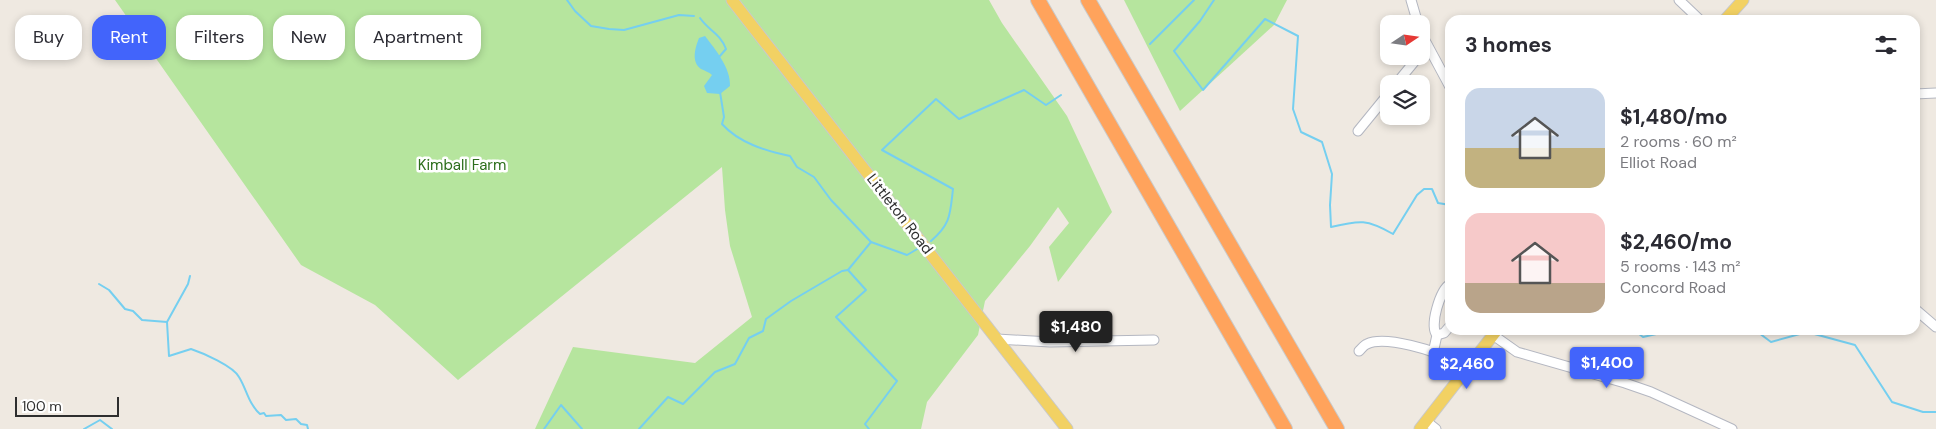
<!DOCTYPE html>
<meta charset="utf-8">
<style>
body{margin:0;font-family:"DM Sans",sans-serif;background:#f7f7f7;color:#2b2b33;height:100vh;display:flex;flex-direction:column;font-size:19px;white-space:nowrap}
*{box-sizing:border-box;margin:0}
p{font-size:16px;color:#7c7c81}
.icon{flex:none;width:28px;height:28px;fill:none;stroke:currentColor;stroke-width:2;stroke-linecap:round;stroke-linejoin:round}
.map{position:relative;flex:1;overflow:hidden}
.sheet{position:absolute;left:1445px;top:15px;width:475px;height:320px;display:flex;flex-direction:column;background:#fff;border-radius:15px;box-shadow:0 2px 8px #0003}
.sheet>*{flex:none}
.guide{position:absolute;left:15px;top:15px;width:475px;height:45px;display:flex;gap:10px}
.needle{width:32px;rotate:77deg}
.controls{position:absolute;left:1380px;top:15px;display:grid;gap:10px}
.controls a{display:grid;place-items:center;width:50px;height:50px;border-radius:10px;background:#fff;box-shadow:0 2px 8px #0003;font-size:25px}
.scale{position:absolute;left:15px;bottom:12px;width:104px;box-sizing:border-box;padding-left:5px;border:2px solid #2e2e2e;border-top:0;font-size:14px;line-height:18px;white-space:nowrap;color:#2e2e2e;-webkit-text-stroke:4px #fff;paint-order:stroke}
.price{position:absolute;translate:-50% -42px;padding:0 11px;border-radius:5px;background:#4264fb;color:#fff;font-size:16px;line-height:32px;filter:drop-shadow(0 1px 2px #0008)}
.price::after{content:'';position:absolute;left:50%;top:30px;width:15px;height:11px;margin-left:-8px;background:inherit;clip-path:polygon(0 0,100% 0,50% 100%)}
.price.active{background:#222;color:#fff}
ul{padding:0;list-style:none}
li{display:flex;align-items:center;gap:15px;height:125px;padding:0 20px}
li span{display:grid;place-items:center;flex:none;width:140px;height:100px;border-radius:15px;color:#555}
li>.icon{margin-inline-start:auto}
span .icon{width:60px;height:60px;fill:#fffc;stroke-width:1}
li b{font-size:21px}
h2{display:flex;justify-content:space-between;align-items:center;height:60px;padding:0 20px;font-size:21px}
.tag{padding:0 18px;border-radius:15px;background:#fff;box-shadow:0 2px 8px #0003;font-size:18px;line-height:45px}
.tag.active{background:#4264fb;color:#fff}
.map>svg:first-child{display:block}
.green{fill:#b6e59e}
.water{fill:#75cff0}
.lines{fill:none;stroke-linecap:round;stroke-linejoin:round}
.stream{stroke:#75cff0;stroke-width:2}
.minor-casing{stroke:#b4b7c1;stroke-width:11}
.major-casing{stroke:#c9c9c9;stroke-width:13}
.highway-casing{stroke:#c9c9c9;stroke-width:16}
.minor{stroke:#fff;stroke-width:9}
.major{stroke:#f2d163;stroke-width:11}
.highway{stroke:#ffa35c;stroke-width:14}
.labels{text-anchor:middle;stroke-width:5;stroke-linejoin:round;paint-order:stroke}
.park-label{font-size:15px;fill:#2c6e1b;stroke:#fff}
.street-label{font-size:15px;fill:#2e2e2e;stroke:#fff}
</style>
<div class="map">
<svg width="1936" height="429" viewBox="0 0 1936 429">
<rect width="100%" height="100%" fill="#efe9e1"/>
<!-- green -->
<g class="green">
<polygon points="115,0 989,0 1002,23 1067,116 1112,212 1058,282 1049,247 1069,223 1058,207 1030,246 985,301 978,335 927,402 921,429 535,429 573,347 695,363 752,317 730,246 725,210 722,167 458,380 375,305 301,265"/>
<polygon points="1124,0 1287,0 1274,25 1180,111"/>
</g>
<!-- water -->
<path class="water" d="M705,36C715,49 731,68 730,86L720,94L707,93L704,86L712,75C709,72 705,71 701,69C691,62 695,48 699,38Z"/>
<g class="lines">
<!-- stream -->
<g class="stream">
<polyline points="567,0 575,11 591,26 609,29 624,30 679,15 694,16"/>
<path d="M1214,0L1200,21L1174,51L1203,90L1265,19L1298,36L1293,109L1301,132L1322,142L1332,174L1330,205L1331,227C1360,220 1367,219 1393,234L1417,195L1424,189H1432L1438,203L1450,205"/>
<path d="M700,18C709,31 720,33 726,49L719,57"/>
<polyline points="1150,44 1194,0"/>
<path d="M720,92L724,117L722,124C739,143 766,151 790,156L797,167L814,177L831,200L871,242"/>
<path d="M931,241C951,224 950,214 953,189L882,150L936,99L959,119L1024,90L1046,105L1061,95"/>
<path d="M190,276L188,284L167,322L169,356L191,349C203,353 233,366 239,377C247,390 248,403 260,414L264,413L266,416L281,415L286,420L296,419L301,424L307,425L308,429"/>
<polyline points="99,284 109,290 125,309 133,311 142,320 167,322"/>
<polyline points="1634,330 1643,337 1674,330"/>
<polyline points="1755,330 1771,342 1807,332 1855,345 1892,402 1923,412 1936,412"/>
<polyline points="84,429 100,420 112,429"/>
<polyline points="544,429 561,405 582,429"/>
<polyline points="639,429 668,397 683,404 715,372 735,364 749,338 763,331 766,319 791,301 842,271 848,270"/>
<polyline points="869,429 865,424 897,381 836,317 866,290 848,270 871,242 907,255 919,248"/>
</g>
<!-- minor casing -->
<g class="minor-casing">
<g id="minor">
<polyline points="1411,0 1418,24"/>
<polyline points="1679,0 1700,20"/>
<polyline points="1421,33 1450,87"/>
<polyline points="1396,84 1419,56"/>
<polyline points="1915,94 1936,93"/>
<polyline points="1358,131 1389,93"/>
<polyline points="1915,309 1936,327"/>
<polyline points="1437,335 1444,333 1450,326"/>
<polyline points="1493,335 1517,352 1625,383 1651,392 1732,429"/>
<polyline points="997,339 1050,342 1154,340"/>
<path d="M1359,351C1362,348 1364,345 1367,344C1385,335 1437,351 1453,361C1458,363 1462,367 1466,370"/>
<path d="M1433,353L1437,335C1429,326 1440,290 1450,284"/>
<polyline points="1426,421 1436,429"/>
</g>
</g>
<!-- major casing -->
<g class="major-casing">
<g id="major">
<polyline points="732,0 1067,429"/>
<polyline points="1725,20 1743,0"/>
<polyline points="1420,429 1497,330"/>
</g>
</g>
<!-- highway casing -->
<g class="highway-casing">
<g id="highway">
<polyline points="1038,0 1285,429"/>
<polyline points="1088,0 1337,429"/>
</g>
</g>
<!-- minor -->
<use href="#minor" class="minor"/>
<!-- major -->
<use href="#major" class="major"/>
<!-- highway -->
<use href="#highway" class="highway"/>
</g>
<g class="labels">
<!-- park labels -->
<g class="park-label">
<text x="462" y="170">Kimball Farm</text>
</g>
<!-- street labels -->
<g class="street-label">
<text transform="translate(900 214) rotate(52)" y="5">Littleton Road</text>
</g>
</g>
</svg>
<div class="controls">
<a><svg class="needle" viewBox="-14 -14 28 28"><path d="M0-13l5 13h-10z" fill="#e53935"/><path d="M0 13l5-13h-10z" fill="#7c7c81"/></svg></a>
<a><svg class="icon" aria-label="layers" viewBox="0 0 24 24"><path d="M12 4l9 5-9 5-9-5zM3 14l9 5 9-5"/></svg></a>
</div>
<div class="scale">100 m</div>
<b class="price active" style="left:1076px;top:353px">$1,480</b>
<b class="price" style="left:1607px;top:389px">$1,400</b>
<b class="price" style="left:1467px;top:390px">$2,460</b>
<div class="guide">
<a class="tag">Buy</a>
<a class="tag active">Rent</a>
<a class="tag">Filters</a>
<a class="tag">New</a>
<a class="tag">Apartment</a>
</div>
<section class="sheet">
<h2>3 homes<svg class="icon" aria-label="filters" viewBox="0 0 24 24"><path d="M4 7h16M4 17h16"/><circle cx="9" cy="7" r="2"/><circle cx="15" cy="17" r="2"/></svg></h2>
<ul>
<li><span style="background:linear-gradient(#c9d6e8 60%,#c2b280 0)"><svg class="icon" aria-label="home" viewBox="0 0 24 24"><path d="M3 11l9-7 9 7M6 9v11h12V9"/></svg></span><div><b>$1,480/mo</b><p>2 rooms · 60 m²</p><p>Elliot Road</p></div></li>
<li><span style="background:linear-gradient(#f6c9c9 70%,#b9a48a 0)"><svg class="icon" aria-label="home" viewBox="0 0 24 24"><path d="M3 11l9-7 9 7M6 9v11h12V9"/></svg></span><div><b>$2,460/mo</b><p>5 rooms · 143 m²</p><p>Concord Road</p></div></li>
</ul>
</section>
</div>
